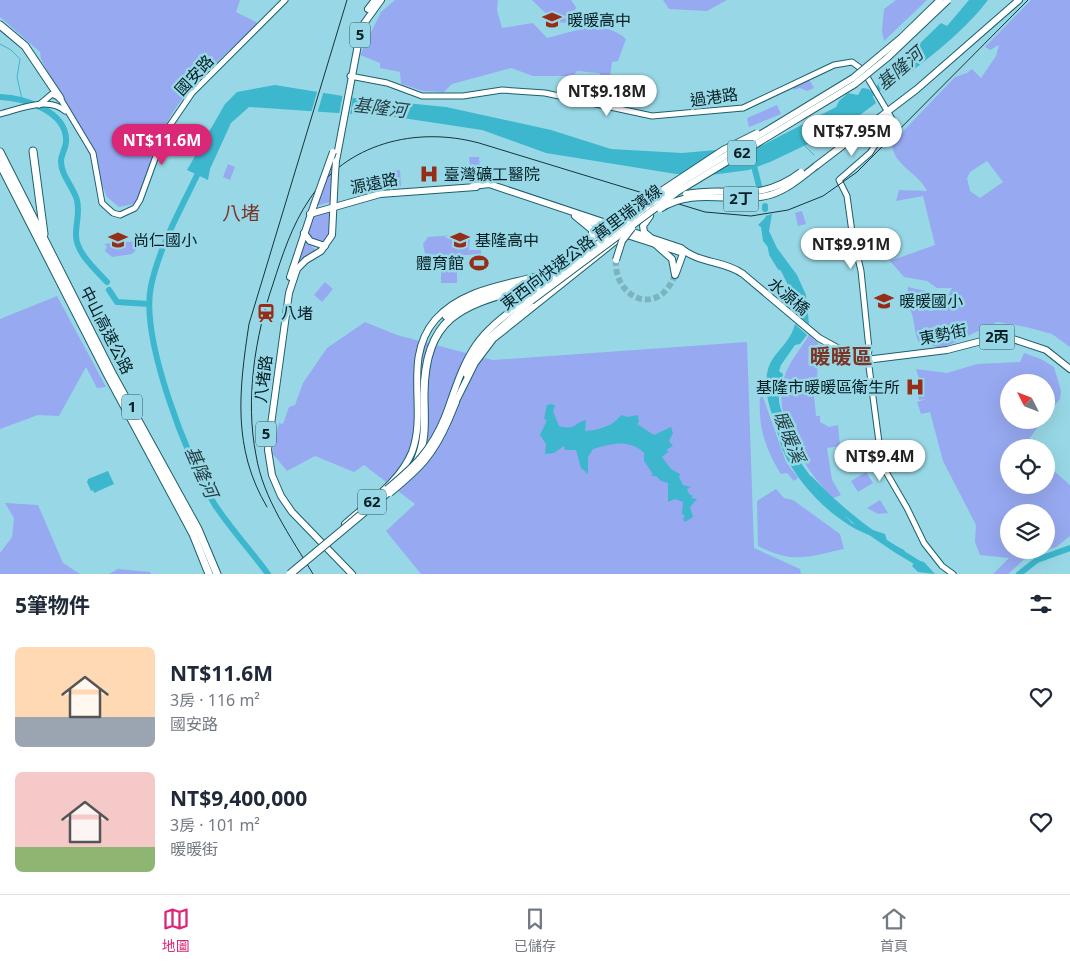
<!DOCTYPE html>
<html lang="zh-TW">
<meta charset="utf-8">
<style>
body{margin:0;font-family:"Noto Sans","Noto Sans TC",sans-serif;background:#f6f6f7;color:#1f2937;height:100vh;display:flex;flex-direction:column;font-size:19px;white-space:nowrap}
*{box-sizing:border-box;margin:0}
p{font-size:16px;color:#747a83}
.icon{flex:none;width:28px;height:28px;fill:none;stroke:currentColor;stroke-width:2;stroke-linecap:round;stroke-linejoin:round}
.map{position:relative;height:574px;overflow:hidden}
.details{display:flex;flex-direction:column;background:#fff;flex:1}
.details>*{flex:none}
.needle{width:32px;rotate:312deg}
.tools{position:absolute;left:1000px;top:374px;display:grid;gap:10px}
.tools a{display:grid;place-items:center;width:55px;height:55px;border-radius:50%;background:#fff;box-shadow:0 5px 20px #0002;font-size:25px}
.price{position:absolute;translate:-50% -42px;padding:0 11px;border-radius:18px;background:#fff;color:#222;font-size:16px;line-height:32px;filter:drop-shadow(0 1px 2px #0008)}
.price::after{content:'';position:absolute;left:50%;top:30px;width:15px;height:11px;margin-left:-8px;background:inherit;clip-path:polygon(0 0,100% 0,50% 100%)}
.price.active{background:#db2777;color:#fff}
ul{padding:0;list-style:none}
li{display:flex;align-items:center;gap:15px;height:125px;padding:0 15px}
li span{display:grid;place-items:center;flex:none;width:140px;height:100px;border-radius:8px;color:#555}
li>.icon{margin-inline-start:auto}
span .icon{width:60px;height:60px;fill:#fffc;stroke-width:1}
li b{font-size:21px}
h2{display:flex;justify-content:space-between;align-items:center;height:60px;padding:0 15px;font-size:21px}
.dock{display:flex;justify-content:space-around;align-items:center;height:70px;border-top:1px solid #e0e1e3;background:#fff;font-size:14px;color:#747a83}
.dock a{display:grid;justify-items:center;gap:2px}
.dock .active{color:#db2777}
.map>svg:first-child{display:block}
.green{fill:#97a9f1;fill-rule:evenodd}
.water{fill:#3db7ce}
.pier{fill:#98d8e6}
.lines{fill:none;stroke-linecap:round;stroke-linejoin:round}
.stream{stroke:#3db7ce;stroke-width:1}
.river{stroke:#3db7ce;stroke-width:6}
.trunk-tunnel{stroke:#7bb3bf;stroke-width:6;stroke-dasharray:6 3;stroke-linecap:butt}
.tertiary-casing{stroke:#1d5f6b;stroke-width:7}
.primary-casing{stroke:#1d5f6b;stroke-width:8}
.trunk-casing{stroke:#1d5f6b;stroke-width:8}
.motorway-casing{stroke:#1d5f6b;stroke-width:9}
.tertiary{stroke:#fff;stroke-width:5}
.primary{stroke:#fff;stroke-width:6}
.trunk{stroke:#fff;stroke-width:6}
.motorway{stroke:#fff;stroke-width:7}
.rail{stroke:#16343b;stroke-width:1}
.primary-bridge-casing{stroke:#1d5f6b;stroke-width:8;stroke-linecap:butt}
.trunk-bridge-casing{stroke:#1d5f6b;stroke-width:8;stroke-linecap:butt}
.motorway-bridge-casing{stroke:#1d5f6b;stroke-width:9;stroke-linecap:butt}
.primary-bridge{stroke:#fff;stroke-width:6}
.trunk-bridge{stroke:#fff;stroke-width:6}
.motorway-bridge{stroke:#fff;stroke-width:7}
.labels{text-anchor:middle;stroke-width:5;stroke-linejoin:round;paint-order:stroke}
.shield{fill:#98d8e6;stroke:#31565f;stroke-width:1}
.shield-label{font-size:15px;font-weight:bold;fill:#051f25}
.poi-label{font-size:16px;fill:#051f25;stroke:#98d8e6;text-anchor:start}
.street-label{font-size:16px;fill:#051f25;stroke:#98d8e6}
.water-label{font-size:18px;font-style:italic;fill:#253f45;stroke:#98d8e6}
.quarter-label{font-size:19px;fill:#7a3527;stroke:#98d8e6}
.district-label{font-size:21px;font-weight:bold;fill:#7a3527;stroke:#98d8e6}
</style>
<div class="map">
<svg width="1070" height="574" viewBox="0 0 1070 574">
<rect width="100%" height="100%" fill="#98d8e6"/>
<!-- green -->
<g class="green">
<path d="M0,0H240L236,12L258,23C228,53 181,90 164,129C153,154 151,183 134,204L119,207L107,197L89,154L41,59L40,52L0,17Z"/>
<path d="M395,0H498L497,10L502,28L533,23L547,38C574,32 603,18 626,39L618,61L612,62L610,77L605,80L599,73L577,71L573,76H533L511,68L452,84L444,92L423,91L401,84L400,72L380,68V63L360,55L381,12Z"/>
<path d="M532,0H571L576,7C569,41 544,11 532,0Z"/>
<polygon points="663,0 727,0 707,11 669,9"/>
<polygon points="896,0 927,0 884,41 882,31 884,9"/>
<path d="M1031,0H1070V347L1052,334L1026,327L997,322L945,347H937L918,341C913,328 915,314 907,305L908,287L948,296L952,288H937L927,281L904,277L890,261L935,245L923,196L896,201L899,190L927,191C919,173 892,165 892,143L955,77L967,73L972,69L981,78L996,56L999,45L990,50L985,47ZM987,161L1003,182L980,198L970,191L967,178L970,172Z"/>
<polygon points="809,79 814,88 807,91 800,88 794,90 793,87"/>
<polygon points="777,105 781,114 749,127 747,118"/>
<polygon points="334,153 330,202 316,206"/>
<polygon points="469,157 479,157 480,168 470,167"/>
<polygon points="228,164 235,167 230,180 223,177"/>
<polygon points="400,170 401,186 383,188 381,172"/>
<path d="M329,210C331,220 331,235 322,242L316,241L308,234L311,218Z"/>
<polygon points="802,211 806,224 798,226 795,213"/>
<polygon points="466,234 470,239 469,250 481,250 481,254 451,256 451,263 426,264 425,258 421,259 421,254 425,254 423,244 428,237"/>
<polygon points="137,241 134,244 136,250 132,254 112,257 105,251 107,246 104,244"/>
<polygon points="305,241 315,249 315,251 298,264"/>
<rect x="441" y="269" width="16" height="14"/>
<polygon points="325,282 333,289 322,302 314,295"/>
<polygon points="57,296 106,387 97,388 86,367 59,416 38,415 0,429 0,319"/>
<polygon points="365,322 397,335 493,360 747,342 754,548 800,569 801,574 421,574 386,531 415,504 364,465 354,472 315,456 287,471 272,453 279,423 283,424 289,407 295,405 303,383 327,348"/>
<path d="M809,335L818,343L817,385L813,386L816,416H820V422L829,427L838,425L840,446L827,448L832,480L841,495L833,498C805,470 770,416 785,375C790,361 801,348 809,335Z"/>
<polygon points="1024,353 1041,359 1054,367 1061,391 1060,399 1046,416 1046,382 1009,382 1009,420 1043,420 1029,439 1028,447 1009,448 1009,485 1046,485 1046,464 1070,485 1070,536 1056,547 1046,550 1046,512 1009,512 1009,550 1045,550 1030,554 1008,574 993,574 1009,558 980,555 975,542 976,525 943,461 930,412 921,414 917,402 926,399 919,400 918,396 924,394 916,369 947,373 977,364 1020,362"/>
<path d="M760,397H763L786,462L798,478L794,481L787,473L781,474C765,449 758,426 760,397Z"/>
<polygon points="866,472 873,483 858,492 851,481"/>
<path d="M776,489L784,498L793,500L840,534L844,549C807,557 795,564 758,546L757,501Z"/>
<polygon points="880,500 888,513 878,514 867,508"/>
<polygon points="5,503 38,505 63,563 80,574 0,574 0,553 12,537 14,518"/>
<polygon points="118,569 150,572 151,574 109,574"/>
</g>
<!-- water -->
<g class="water">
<path d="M969,0H988C960,37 920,64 884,93L878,84L941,23L947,26Z"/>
<polygon points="275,85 355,98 446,107 551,130 611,149 682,153 761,146 836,107 839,101 848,93 858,95 862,88 869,89 876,103 844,127 770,162 749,170 711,175 676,174 546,153 482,130 396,117 249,107 231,123 210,169 208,180 187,170 225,104 237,92"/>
<polygon points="772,214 769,231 777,248 797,275 806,295 809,324 793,311 788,285 771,251 763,241 761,227 758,225 766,217 765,216"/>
<path d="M795,324L807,335L800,344L795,345L781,365L779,371L783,374C780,388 776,398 782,412L772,414C766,397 762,373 774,357C783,345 791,339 795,324Z"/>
<path d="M552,404L555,406L553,411L559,426C576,431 573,423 586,420L585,431C598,430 614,426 621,415L628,417L638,415L639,422L637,424L654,435L671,427L673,433L669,441L673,446L667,449L668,452L662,457L671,469L680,474L679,477L683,485L691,487L687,489L689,494L693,496L691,498L697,499L690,507L693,517L685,522L683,519L685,516L682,514L683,502L675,499L668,502V483L661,481L656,476H651L653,474L644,461V453C628,438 611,444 593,449L588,457V474L581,468L576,450H565L564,446L554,453L545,454L546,444L540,435L547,420L544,419L547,405Z"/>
<path d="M783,414L798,459L822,492L852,523L885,534L887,541L904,550L909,558L924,562L935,574L918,572L912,566L914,563L905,557L895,547L886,546L878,535L874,537C839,525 806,493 788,461C780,447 777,430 773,416Z"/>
<polygon points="108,471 114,484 94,493 93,490 91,491 87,482 88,479"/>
</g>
<!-- pier -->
<g class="pier">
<polygon points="318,89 324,90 317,114 311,113"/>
<polygon points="343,93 353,95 350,116 339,115"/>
</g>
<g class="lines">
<!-- stream -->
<g class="stream">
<polyline points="0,44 11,50 20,59 17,77 22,99"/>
<polyline points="804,145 814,155"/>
</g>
<!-- river -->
<g class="river">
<path d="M0,97C23,98 65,110 66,139C67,147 61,154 61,161C61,176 73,186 77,200C80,213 76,222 76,234C75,252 96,270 107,282"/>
<polyline points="865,98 887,82"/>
<polyline points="753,162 759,186"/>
<path d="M201,167C183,205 160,244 151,286C140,338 187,459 215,505C231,529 251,551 268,574"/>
<polyline points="765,206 765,209"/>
<polyline points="770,243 772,254 780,267"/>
<polyline points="109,290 117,302 149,304"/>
<path d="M810,479C841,512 878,540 918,563"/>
<polyline points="1019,574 1037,560 1070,548"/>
</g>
<!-- trunk-tunnel -->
<path class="trunk-tunnel" d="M616,260C613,296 657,320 675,275"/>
<!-- tertiary casing -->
<g class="tertiary-casing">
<g id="tertiary">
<polyline points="350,76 387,83 422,96 463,96 502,90 545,93 652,116 743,108 834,65 852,62 863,70 892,119 870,153 839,180 847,196 852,232 861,271 869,349 868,359 882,465 907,508 924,543 942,566 953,574"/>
<polyline points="39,105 52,94 60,98 93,153 102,203 113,213 120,215 135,208 140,200 164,134 192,93 285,0"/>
<path d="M0,114C20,109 48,96 65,111"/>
<polyline points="869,121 878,131 877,139"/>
</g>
</g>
<!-- primary casing -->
<g class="primary-casing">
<g id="primary">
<polyline points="368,9 375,0"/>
<polyline points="336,161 360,34 363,25 381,0"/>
<polyline points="816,166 917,89 1019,0"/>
<polyline points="335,174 332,235 321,251 306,260 297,269 289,293 270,432 268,450 272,475 281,496 292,512 352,574"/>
<path d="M473,186L489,184L681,248C697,263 726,261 743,274L819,338L857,359H874L947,350L997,337H1007L1046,350L1070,369"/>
<polyline points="310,214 380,194 476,187"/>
<polyline points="577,217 614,231"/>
<polyline points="304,233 310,241 325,246"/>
<polyline points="624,234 680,252 684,251"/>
<polyline points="650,237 644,232 643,226 650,216"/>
<polyline points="290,277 314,205"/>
</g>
</g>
<!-- trunk casing -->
<g class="trunk-casing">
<g id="trunk">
<polyline points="575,216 592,230 592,239 588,246"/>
<polyline points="616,226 646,201"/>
<polyline points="655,244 672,259 675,275"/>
<polyline points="676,273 684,251"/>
<polyline points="466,374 483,343 531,301"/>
<polyline points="454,405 475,363 493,339 623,235"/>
<path d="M445,417C454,393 461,367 476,345C489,326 509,313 527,298"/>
<polyline points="449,419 456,402"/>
<path d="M345,524C368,503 400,482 412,452C428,409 402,359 435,320C460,291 500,286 534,277C543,275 553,273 560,269C578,259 595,242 611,230"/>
</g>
</g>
<!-- motorway casing -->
<g class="motorway-casing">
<g id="motorway">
<polyline points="0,25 25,46 60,98"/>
<polyline points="33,151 44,234"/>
<polyline points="0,152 113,375 198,529 217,574"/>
<polyline points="0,164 107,374 193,534 209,574"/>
<polyline points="543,278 560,269"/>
<polyline points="446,316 465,302 513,287"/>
<path d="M417,461C427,438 424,418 424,394C425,301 480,304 550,280"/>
</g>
</g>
<!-- tertiary -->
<use href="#tertiary" class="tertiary"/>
<!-- primary -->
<use href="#primary" class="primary"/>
<!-- trunk -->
<use href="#trunk" class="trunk"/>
<!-- motorway -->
<use href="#motorway" class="motorway"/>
<!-- rail -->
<g class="rail">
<path d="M267,507C232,448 239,390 249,324L347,0"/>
<path d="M313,574C291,537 263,499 256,455C245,400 255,336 273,284C282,256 292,225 309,200C346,143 416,126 479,143L705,212L751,216L788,210L823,196L857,172L1028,0"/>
</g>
<!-- primary-bridge casing -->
<g class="primary-bridge-casing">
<g id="primary-bridge">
<polyline points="335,174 336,161"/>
<path d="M686,194C732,185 757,205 801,172"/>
<polyline points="314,205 333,152"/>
<path d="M660,209C694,186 734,205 770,195C787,190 802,177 816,166"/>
</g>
</g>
<!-- trunk-bridge casing -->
<g class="trunk-bridge-casing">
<g id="trunk-bridge">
<polyline points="646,201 723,150 757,133"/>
<polyline points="616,260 622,241 632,228"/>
<polyline points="527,298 649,205 684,181 853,78 902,37 940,0"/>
<polyline points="531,301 677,192 855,84 887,58 948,0"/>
<path d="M387,489C415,466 431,451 445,417"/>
<path d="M390,493C420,468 433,456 449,419"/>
</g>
</g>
<!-- motorway-bridge casing -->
<g class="motorway-bridge-casing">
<polyline id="motorway-bridge" points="290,574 393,488"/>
</g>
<!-- primary-bridge -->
<use href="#primary-bridge" class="primary-bridge"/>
<!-- trunk-bridge -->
<use href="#trunk-bridge" class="trunk-bridge"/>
<!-- motorway-bridge -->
<use href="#motorway-bridge" class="motorway-bridge"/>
</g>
<!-- icons -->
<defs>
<g id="school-bare" transform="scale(1.5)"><path d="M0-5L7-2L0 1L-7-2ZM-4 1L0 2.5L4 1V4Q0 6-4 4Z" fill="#962d19" stroke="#98d8e6" stroke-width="2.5" paint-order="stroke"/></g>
<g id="hospital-bare" transform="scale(1.5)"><path d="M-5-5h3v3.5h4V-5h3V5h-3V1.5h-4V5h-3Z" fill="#962d19" stroke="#98d8e6" stroke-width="2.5" paint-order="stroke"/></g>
<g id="stadium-bare" transform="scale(1.5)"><path d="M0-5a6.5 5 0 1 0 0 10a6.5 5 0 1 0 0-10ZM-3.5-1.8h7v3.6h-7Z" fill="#962d19" stroke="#98d8e6" stroke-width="2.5" paint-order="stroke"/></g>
<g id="station-bare" transform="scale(1.5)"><path d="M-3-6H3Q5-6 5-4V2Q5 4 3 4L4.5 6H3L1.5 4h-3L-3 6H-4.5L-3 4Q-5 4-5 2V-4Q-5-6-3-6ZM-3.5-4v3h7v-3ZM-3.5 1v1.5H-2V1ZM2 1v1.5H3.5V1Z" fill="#962d19" stroke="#98d8e6" stroke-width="2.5" paint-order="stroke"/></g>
</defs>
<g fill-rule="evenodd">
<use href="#school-bare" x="552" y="20"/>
<use href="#hospital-bare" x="429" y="174"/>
<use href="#school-bare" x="118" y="240"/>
<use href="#school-bare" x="460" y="240"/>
<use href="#stadium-bare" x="479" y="263"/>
<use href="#school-bare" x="884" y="301"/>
<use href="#station-bare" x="266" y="313"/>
<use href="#hospital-bare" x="915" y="387"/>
</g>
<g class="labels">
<!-- shield labels -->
<g class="shield">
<rect x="350" y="22.5" width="20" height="25" rx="4"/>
<rect x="728" y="140.5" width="28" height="25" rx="4"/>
<rect x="723.5" y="186.5" width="35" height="25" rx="4"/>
<rect x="979.5" y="324.5" width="35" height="25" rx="4"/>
<rect x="122" y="394.5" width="20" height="25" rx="4"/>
<rect x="256" y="421.5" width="20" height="25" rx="4"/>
<rect x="358" y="489.5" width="28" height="25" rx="4"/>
</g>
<g class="shield-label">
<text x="360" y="40">5</text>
<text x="742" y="158">62</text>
<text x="741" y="204">2丁</text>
<text x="997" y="342">2丙</text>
<text x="132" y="412">1</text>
<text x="266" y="439">5</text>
<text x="372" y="507">62</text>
</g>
<!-- poi labels -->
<g class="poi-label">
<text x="567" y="26">暖暖高中</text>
<text x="444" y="180">臺灣礦工醫院</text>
<text x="133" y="246">尚仁國小</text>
<text x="475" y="246">基隆高中</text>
<text x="464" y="269" text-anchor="end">體育館</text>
<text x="899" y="307">暖暖國小</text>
<text x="281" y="319">八堵</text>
<text x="900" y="393" text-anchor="end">基隆市暖暖區衛生所</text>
</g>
<!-- street labels -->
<g class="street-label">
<text transform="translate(194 75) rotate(-47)" y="6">國安路</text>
<text transform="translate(714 97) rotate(-8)" y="6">過港路</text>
<text transform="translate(374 183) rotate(-11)" y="6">源遠路</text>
<text transform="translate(581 247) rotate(-37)" y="6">東西向快速公路 萬里瑞濱線</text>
<text transform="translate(789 296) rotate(40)" y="6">水源橋</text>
<text transform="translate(107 330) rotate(63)" y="6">中山高速公路</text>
<text transform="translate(943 334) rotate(-11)" y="6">東勢街</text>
<text transform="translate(263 379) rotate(-83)" y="6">八堵路</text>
</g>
<!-- water labels -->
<g class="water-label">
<text transform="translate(900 69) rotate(-41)" y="6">基隆河</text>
<text transform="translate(380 108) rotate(7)" y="6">基隆河</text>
<text transform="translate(789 437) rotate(68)" y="6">暖暖溪</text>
<text transform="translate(201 472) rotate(66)" y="6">基隆河</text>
</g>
<!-- quarter labels -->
<g class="quarter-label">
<text x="241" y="220">八堵</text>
</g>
<!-- district labels -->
<g class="district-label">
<text x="841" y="364">暖暖區</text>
</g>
</g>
</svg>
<div class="tools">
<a><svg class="needle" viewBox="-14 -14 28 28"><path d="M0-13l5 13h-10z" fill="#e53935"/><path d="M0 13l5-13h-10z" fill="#747a83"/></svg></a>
<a><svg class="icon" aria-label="locate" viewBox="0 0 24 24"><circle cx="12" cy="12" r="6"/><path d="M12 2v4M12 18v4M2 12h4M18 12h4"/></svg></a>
<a><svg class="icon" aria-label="layers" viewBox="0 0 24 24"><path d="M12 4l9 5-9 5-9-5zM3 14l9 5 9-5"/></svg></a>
</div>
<b class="price" style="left:607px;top:117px">NT$9.18M</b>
<b class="price" style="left:852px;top:157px">NT$7.95M</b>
<b class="price active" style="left:162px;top:166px">NT$11.6M</b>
<b class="price" style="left:851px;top:270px">NT$9.91M</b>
<b class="price" style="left:880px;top:482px">NT$9.4M</b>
</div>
<section class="details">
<h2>5筆物件<svg class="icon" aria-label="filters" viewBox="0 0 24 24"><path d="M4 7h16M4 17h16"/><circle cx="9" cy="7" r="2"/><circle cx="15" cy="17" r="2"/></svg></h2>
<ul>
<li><span style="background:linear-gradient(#ffd9b3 70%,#9aa5b1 0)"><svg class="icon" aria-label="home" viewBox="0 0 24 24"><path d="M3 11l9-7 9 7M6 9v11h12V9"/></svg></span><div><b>NT$11.6M</b><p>3房 · 116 m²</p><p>國安路</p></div><svg class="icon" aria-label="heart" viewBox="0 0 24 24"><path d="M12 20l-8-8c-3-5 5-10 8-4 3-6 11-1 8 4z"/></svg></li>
<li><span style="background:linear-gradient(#f6c9c9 75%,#8fb573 0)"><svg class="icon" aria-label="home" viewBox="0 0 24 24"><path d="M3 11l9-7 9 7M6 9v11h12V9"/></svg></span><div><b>NT$9,400,000</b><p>3房 · 101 m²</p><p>暖暖街</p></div><svg class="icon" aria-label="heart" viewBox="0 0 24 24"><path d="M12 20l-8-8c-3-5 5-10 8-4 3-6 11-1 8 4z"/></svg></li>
</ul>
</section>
<nav class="dock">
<a class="active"><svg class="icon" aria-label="map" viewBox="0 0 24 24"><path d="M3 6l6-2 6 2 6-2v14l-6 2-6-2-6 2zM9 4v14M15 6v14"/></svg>地圖</a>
<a><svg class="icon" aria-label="saved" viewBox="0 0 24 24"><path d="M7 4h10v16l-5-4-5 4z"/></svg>已儲存</a>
<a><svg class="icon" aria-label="home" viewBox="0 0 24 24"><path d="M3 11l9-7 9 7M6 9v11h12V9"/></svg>首頁</a>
</nav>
